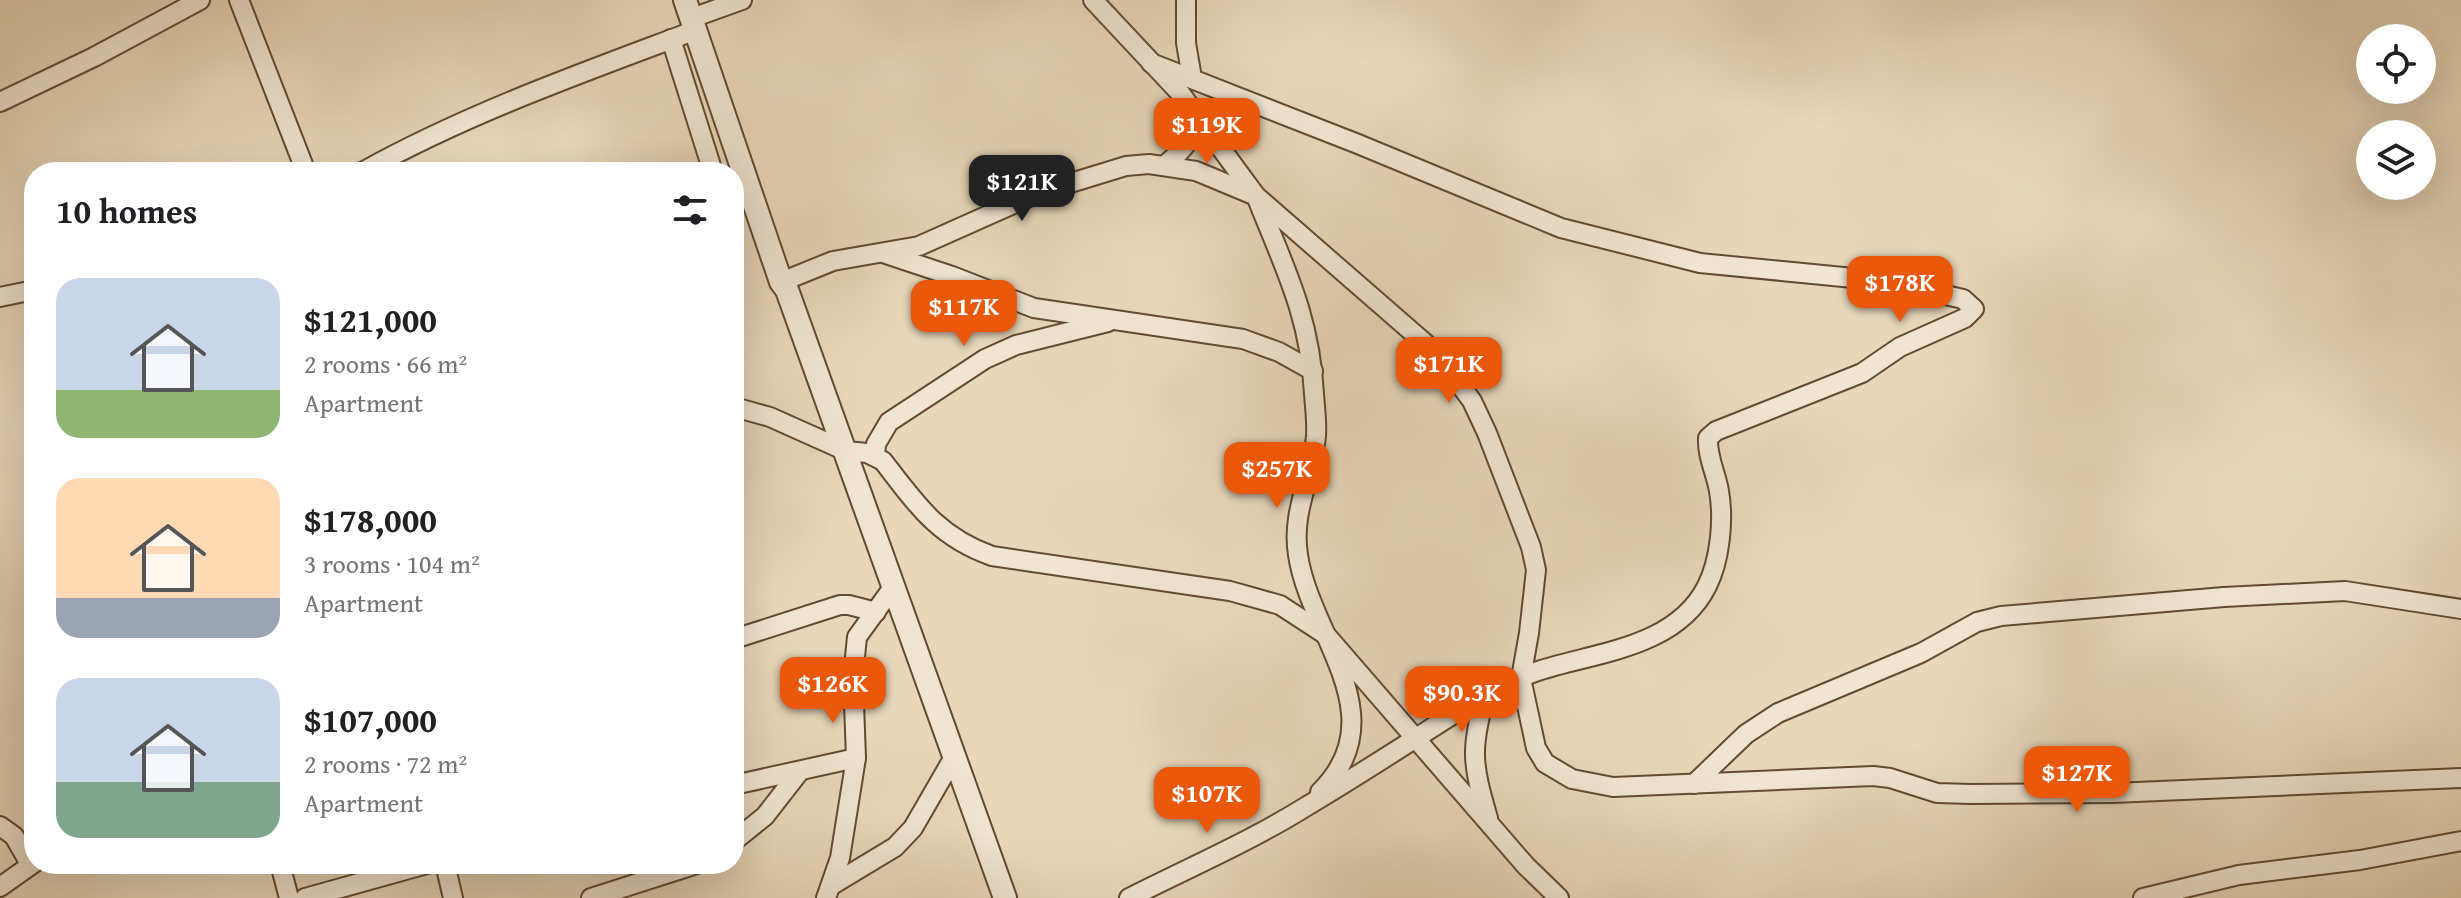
<!DOCTYPE html>
<meta charset="utf-8">
<style>
body{margin:0;font-family:"Gentium Book Plus",serif;background:#f6f6f6;color:#202124;height:100vh;display:flex;flex-direction:column;font-size:30px;white-space:nowrap}
*{box-sizing:border-box;margin:0}
p{font-size:26px;color:#757577}
.icon{flex:none;width:44px;height:44px;fill:none;stroke:currentColor;stroke-width:2;stroke-linecap:round;stroke-linejoin:round}
.map{position:relative;flex:1;overflow:hidden}
.panel{position:absolute;left:24px;top:162px;width:720px;height:712px;display:flex;flex-direction:column;background:#fff;border-radius:32px;box-shadow:0 8px 32px #0002}
.panel>*{flex:none}
.tools{position:absolute;left:2356px;top:24px;display:grid;gap:16px}
.tools a{display:grid;place-items:center;width:80px;height:80px;border-radius:50%;background:#fff;box-shadow:0 8px 32px #0002;font-size:40px}
.price{position:absolute;translate:-50% -68px;padding:0 18px;border-radius:16px;background:#ea580c;color:#fff;font-size:26px;line-height:52px;filter:drop-shadow(0 2px 4px #0008)}
.price::after{content:'';position:absolute;left:50%;top:48px;width:24px;height:18px;margin-left:-12px;background:inherit;clip-path:polygon(0 0,100% 0,50% 100%)}
.price.active{background:#222;color:#fff}
ul{padding:0;list-style:none}
li{display:flex;align-items:center;gap:24px;height:200px;padding:0 32px}
li span{display:grid;place-items:center;flex:none;width:224px;height:160px;border-radius:24px;color:#555}
li>.icon{margin-inline-start:auto}
span .icon{width:96px;height:96px;fill:#fffc;stroke-width:1}
li b{font-size:34px}
h2{display:flex;justify-content:space-between;align-items:center;height:96px;padding:0 32px;font-size:34px}
.map>svg:first-child{display:block}
.lines{fill:none;stroke-linecap:round;stroke-linejoin:round}
.minor-casing{stroke:#634a31;stroke-width:22}
.tertiary-casing{stroke:#634a31;stroke-width:26}
.minor{stroke:#f0e5d2;stroke-width:18}
.tertiary{stroke:#f0e5d2;stroke-width:22}
</style>
<div class="map">
<svg width="2461" height="898" viewBox="0 0 2461 898">
<rect width="100%" height="100%" fill="#e8d7ba"/>
<filter id="stains"><feTurbulence type="fractalNoise" baseFrequency=".0025" numOctaves="4"/><feColorMatrix values="0 0 0 0 .2 0 0 0 0 .09 0 0 0 0 .02 0 0 0 .5 -.17"/></filter>
<radialGradient id="worn" r=".72"><stop offset=".6" stop-color="#630" stop-opacity="0"/><stop offset="1" stop-color="#630" stop-opacity=".3"/></radialGradient>
<g class="lines">
<!-- minor casing -->
<g class="minor-casing">
<g id="minor">
<polyline points="239,0 306,172"/>
<polyline points="1093,0 1181,94 1256,196 1426,344 1452,374 1472,401 1487,433 1531,547 1536,570 1529,633 1521,678 1536,748 1545,763 1572,779 1613,787 1873,776 1890,778 1937,793 1971,794 2113,793 2461,778"/>
<polyline points="1186,0 1186,43 1192,78"/>
<polyline points="692,18 742,0"/>
<polyline points="671,39 713,172"/>
<polyline points="0,102 94,57 200,0"/>
<path d="M1164,166C1182,151 1199,136 1192,110"/>
<path d="M362,172C468,113 582,73 696,30"/>
<polyline points="886,254 952,276 1034,308 1243,339 1279,352 1313,371"/>
<path d="M781,282L833,261L919,246L1038,193L1126,166L1149,164L1196,171L1256,196C1284,267 1310,315 1314,394C1315,408 1317,422 1316,436C1312,478 1291,512 1298,555C1310,636 1397,716 1320,792"/>
<polyline points="0,297 34,290"/>
<path d="M734,407L770,417L846,451L867,453L883,461C917,505 938,537 992,556L1230,591L1280,605L1326,635L1526,866L1559,898"/>
<polyline points="875,456 876,444 889,422 985,359 1016,345 1108,322"/>
<polyline points="734,639 840,605 849,605 876,612"/>
<path d="M1486,693C1470,748 1472,764 1488,818"/>
<polyline points="1694,784 1746,734 1778,713 1921,653 1977,622 2001,616 2224,597 2345,591 2461,609"/>
<polyline points="734,785 856,758"/>
<polyline points="0,826 14,836 30,864"/>
<polyline points="734,841 765,816 800,771"/>
<polyline points="280,864 289,898"/>
<polyline points="445,864 453,898"/>
<polyline points="832,885 895,847 913,828 954,757"/>
<polyline points="0,887 34,863"/>
<polyline points="305,898 427,864"/>
<polyline points="591,898 697,864"/>
<polyline points="826,898 840,858 856,758 853,677 857,637 894,586"/>
<path d="M1129,898C1188,868 1251,841 1307,806C1344,784 1380,761 1416,738C1456,713 1493,686 1538,671C1596,652 1676,648 1707,586C1720,560 1724,520 1719,491C1716,473 1707,457 1708,438L1716,431L1862,373L1900,347L1965,318L1974,309L1963,299L1884,281L1700,263L1561,228L1358,144L1151,63"/>
<polyline points="2143,898 2239,875 2360,860 2461,841"/>
</g>
</g>
<!-- tertiary casing -->
<g class="tertiary-casing">
<polyline id="tertiary" points="685,0 781,282 787,290 1005,898"/>
</g>
<!-- minor -->
<use href="#minor" class="minor"/>
<!-- tertiary -->
<use href="#tertiary" class="tertiary"/>
</g>
<rect width="100%" height="100%" filter="url(#stains)"/>
<rect width="100%" height="100%" fill="url(#worn)"/>
</svg>
<div class="tools">
<a><svg class="icon" aria-label="locate" viewBox="0 0 24 24"><circle cx="12" cy="12" r="6"/><path d="M12 2v4M12 18v4M2 12h4M18 12h4"/></svg></a>
<a><svg class="icon" aria-label="layers" viewBox="0 0 24 24"><path d="M12 4l9 5-9 5-9-5zM3 14l9 5 9-5"/></svg></a>
</div>
<b class="price" style="left:1207px;top:166px">$119K</b>
<b class="price active" style="left:1022px;top:223px">$121K</b>
<b class="price" style="left:1900px;top:324px">$178K</b>
<b class="price" style="left:964px;top:348px">$117K</b>
<b class="price" style="left:1449px;top:405px">$171K</b>
<b class="price" style="left:1277px;top:510px">$257K</b>
<b class="price" style="left:833px;top:725px">$126K</b>
<b class="price" style="left:1462px;top:734px">$90.3K</b>
<b class="price" style="left:2077px;top:814px">$127K</b>
<b class="price" style="left:1207px;top:835px">$107K</b>
<section class="panel">
<h2>10 homes<svg class="icon" aria-label="filters" viewBox="0 0 24 24"><path d="M4 7h16M4 17h16"/><circle cx="9" cy="7" r="2"/><circle cx="15" cy="17" r="2"/></svg></h2>
<ul>
<li><span style="background:linear-gradient(#c9d6e8 70%,#8fb573 0)"><svg class="icon" aria-label="home" viewBox="0 0 24 24"><path d="M3 11l9-7 9 7M6 9v11h12V9"/></svg></span><div><b>$121,000</b><p>2 rooms · 66 m²</p><p>Apartment</p></div></li>
<li><span style="background:linear-gradient(#ffd9b3 75%,#9aa5b1 0)"><svg class="icon" aria-label="home" viewBox="0 0 24 24"><path d="M3 11l9-7 9 7M6 9v11h12V9"/></svg></span><div><b>$178,000</b><p>3 rooms · 104 m²</p><p>Apartment</p></div></li>
<li><span style="background:linear-gradient(#c9d6e8 65%,#7fa58c 0)"><svg class="icon" aria-label="home" viewBox="0 0 24 24"><path d="M3 11l9-7 9 7M6 9v11h12V9"/></svg></span><div><b>$107,000</b><p>2 rooms · 72 m²</p><p>Apartment</p></div></li>
</ul>
</section>
</div>
